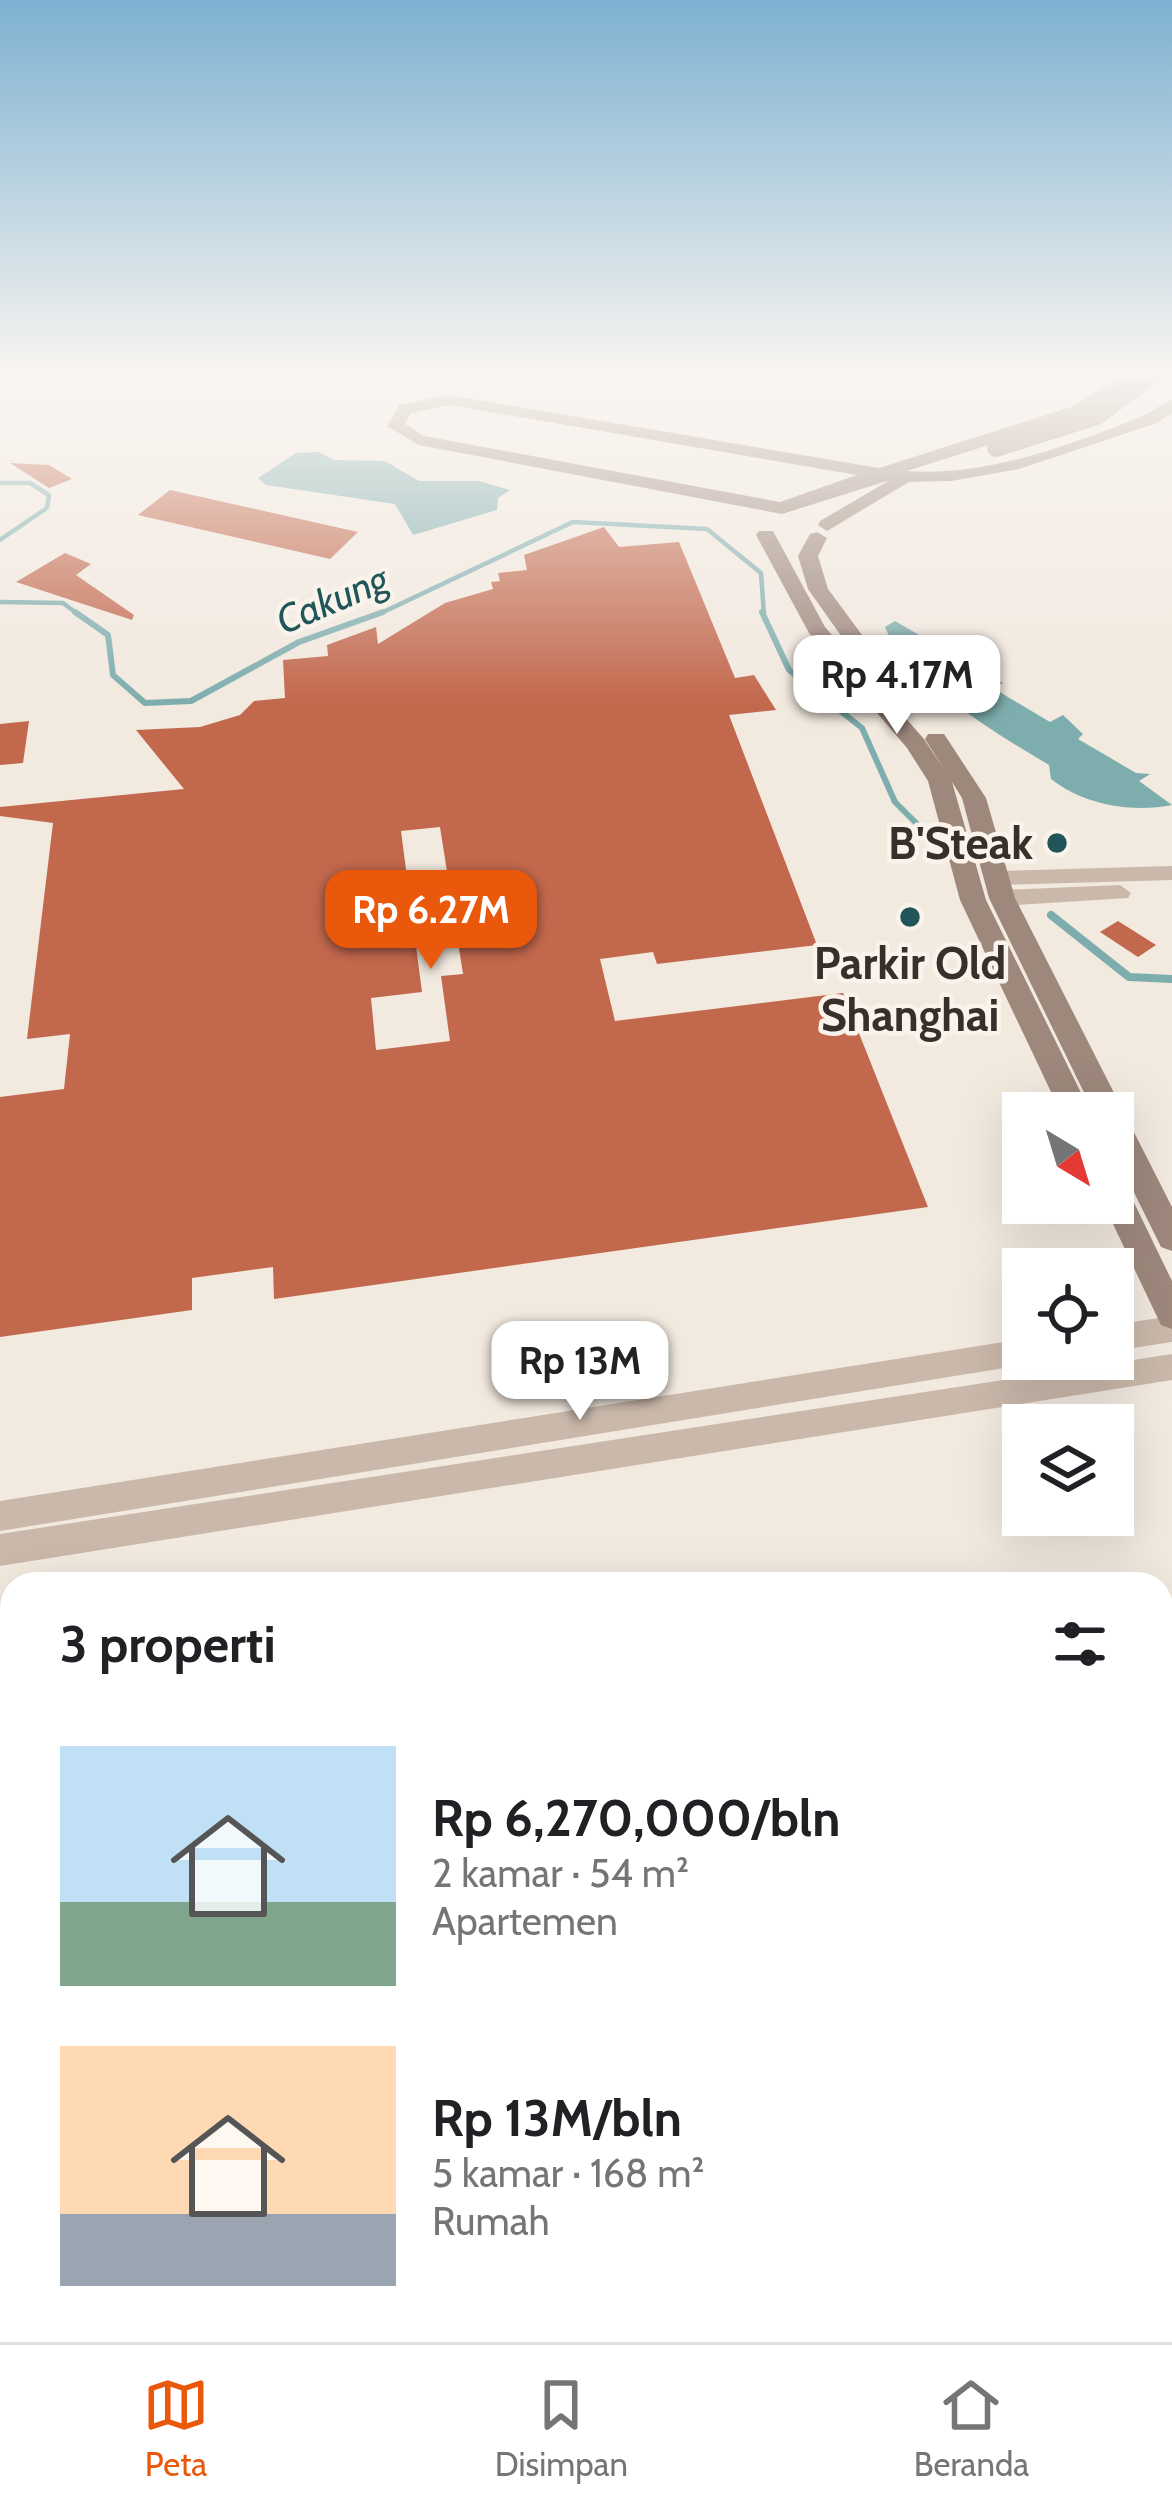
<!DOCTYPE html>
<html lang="id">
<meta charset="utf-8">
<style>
body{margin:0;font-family:Cabin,sans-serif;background:#f6f6f6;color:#202124;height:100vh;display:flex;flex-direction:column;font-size:45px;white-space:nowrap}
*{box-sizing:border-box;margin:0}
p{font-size:39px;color:#757577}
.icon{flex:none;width:66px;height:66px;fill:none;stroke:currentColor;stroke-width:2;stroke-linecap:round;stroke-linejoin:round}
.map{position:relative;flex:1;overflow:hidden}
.drawer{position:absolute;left:0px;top:1572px;width:1173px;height:771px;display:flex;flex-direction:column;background:#fff;border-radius:36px 36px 0 0;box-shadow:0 12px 48px #0002}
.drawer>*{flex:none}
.needle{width:78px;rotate:142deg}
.controls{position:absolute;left:1002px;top:1092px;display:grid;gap:24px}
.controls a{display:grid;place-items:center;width:132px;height:132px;border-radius:0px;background:#fff;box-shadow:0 12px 48px #0002;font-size:60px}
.price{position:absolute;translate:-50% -102px;padding:0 27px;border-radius:24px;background:#fff;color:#222;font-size:39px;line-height:78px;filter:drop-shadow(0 3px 6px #0008)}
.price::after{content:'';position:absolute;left:50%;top:72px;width:36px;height:27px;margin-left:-18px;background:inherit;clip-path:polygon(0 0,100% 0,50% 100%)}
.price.current{background:#ea580c;color:#fff}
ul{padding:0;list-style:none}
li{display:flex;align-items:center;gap:36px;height:300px;padding:0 60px}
li span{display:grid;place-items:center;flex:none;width:336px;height:240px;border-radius:0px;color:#555}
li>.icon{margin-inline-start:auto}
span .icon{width:144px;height:144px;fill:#fffc;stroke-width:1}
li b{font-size:51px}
h2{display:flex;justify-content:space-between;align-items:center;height:144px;padding:0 60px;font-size:51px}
.dock{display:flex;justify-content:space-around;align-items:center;height:168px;border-top:3px solid #e0e0e0;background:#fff;font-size:33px;color:#757577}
.dock a{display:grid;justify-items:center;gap:6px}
.dock .current{color:#ea580c}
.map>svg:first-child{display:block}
.water{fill:#7eadae}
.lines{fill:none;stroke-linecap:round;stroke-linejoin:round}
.stream-far2{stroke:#7eadae;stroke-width:4.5}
.stream-far1{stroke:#7eadae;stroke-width:6}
.stream{stroke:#7eadae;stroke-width:8}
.building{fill:#c2684d;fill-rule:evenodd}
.street{fill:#cab9ab;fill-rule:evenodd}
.secondary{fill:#9e887c;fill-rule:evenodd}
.secondary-bridge{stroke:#9e887c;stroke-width:18}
.poi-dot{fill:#205659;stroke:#faf3eb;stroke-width:4.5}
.labels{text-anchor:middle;stroke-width:9;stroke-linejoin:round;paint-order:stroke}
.far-water-label{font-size:39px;font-style:italic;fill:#205659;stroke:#faf3eb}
.poi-label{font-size:45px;font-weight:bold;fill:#382e2a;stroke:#faf3eb;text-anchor:end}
</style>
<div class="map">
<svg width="1172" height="2342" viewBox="0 0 1172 2342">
<rect width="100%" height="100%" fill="#f2e9df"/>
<!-- water -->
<g class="water">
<polygon points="319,452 334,460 385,461 419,481 479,481 510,490 498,498 497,510 413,535 395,504 266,485 258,478 296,453"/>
<path d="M895,621L947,651L940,655L958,665L966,661L1003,683L993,688L1050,722L1063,715L1083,734L1078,739L1136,773L1150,774L1139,781L1172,805C1132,813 1084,805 1051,779L1049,765C1021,748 969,718 942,692L956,679L925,647L890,638L885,627Z"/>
</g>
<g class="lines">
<!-- stream-far2 -->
<g class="stream-far2">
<polyline points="0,483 30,483 49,495 47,508 0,540"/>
<polyline points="0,602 63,603 79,615"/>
<polyline points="377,615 573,522 707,529 761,573 764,615"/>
</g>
<!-- stream-far1 -->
<g class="stream-far1">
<polyline points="75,612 108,635 113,675 145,703 191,701 299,642 383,612"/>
<polyline points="762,612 789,670 862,728 895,802 926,833"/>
</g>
<!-- stream -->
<polyline class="stream" points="1051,915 1129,977 1172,979"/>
</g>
<!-- building -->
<g class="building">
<polygon points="10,463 49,465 72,479 49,488"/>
<polygon points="170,490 358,532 330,559 138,515"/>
<path d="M604,527L619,547L679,542L735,678L754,675L776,710L729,715L817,945L657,964L653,952L600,959L615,1021L843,993L928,1207L274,1299L273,1267L192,1278V1310L0,1337V1097L64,1089L70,1034L27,1039L53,823L0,816V807L184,789L136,730L200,727L240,715L254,701L285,698L283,660L328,656L327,645L376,627L378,644L445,603L493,589L491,582L500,581L498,573L527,570L524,555ZM440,827L463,974L441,976L450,1041L376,1050L371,998L422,992L401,831Z"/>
<polygon points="65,553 91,564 76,575 134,615 132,620 16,582"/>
<polygon points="29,721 23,763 0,765 0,724"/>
<polygon points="1118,921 1156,945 1138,957 1100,932"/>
</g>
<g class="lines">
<!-- street -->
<g class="street">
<polygon points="1172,866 1172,880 996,885 985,878 996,871"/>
<polygon points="1120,885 1131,893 1128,898 1002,906 991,898 1002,890"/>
<polygon points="1172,1316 1172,1342 1113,1351 1113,1325"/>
<polygon points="1023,1339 1023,1359 1035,1359 1023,1365 0,1531 0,1501"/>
<polygon points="1172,1354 1172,1380 0,1566 0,1534"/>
<polygon points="12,1740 12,1776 0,1778 0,1742"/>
<polygon points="12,1923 12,1961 0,1965 0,1925"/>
<polygon points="12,2155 12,2197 0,2200 0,2158"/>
<polygon points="473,2331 574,2331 577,2337 574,2342 473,2342"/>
</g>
<!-- secondary -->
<g class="secondary">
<path d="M1120,375H1138L1086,414L907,471C985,477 1067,446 1138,418C1150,413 1160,405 1172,400V413L1157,423L1019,469L951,481L909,482L827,531L818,525L820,521L890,480L782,514L419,445L387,426L399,405L449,395L879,468L1074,406ZM449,405L857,475L780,502L424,436L405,424L411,413Z"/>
<polygon points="759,531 773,531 825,627 924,739 945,771 925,739 928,734 944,734 986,798 1015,898 1172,1207 1172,1251 1161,1247 1113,1150 1113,1113 1094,1113 989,898 962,798 952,782 986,900 1091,1113 1061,1113 960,900 928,781 907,748 809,633 756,535"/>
<polygon points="817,532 827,538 818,556 828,589 885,666 882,671 866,671 808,589 798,556 810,534"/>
<polygon points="1113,1179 1124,1182 1172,1281 1172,1329 1161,1325 1103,1203 1113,1203"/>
</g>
<!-- secondary-bridge -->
<polyline class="secondary-bridge" points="996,448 1097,416 1152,375"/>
</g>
<!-- sky -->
<linearGradient id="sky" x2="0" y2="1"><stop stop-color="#7db1d1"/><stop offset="0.53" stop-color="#f9f5f1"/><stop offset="1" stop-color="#f9f5f1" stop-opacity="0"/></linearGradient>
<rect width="1172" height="703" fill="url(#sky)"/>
<!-- markers -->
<g class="poi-dot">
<circle cx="1057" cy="843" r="12"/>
<circle cx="910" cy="917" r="12"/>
</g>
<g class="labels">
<!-- far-water labels -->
<g class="far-water-label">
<text transform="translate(332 599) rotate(-23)" y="14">Cakung</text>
</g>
<!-- poi labels -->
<g class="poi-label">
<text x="1033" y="859">B'Steak</text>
<text x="910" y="979" text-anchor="middle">Parkir Old<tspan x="910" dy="52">Shanghai</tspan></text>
</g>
</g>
</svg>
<div class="controls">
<a><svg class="needle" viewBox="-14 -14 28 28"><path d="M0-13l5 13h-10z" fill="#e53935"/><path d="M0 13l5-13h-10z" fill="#757577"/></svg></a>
<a><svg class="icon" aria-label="locate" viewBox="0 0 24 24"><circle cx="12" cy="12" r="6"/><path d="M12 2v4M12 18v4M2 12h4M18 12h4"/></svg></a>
<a><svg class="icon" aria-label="layers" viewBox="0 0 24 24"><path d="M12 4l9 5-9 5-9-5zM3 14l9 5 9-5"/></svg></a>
</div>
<b class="price" style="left:897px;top:737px">Rp 4.17M</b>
<b class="price current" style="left:431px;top:972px">Rp 6.27M</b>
<b class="price" style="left:580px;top:1423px">Rp 13M</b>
<section class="drawer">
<h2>3 properti<svg class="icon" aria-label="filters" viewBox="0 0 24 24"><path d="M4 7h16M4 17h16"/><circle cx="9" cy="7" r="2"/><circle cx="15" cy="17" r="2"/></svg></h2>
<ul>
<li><span style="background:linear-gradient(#bfe0f5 65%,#7fa58c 0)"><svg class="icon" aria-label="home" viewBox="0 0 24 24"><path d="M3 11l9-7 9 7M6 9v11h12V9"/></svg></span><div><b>Rp 6,270,000/bln</b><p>2 kamar · 54 m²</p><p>Apartemen</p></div></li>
<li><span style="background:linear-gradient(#ffd9b3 70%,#9aa5b1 0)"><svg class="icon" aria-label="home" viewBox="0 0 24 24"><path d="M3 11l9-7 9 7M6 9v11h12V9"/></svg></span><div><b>Rp 13M/bln</b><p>5 kamar · 168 m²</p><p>Rumah</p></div></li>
</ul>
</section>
</div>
<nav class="dock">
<a class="current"><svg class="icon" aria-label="map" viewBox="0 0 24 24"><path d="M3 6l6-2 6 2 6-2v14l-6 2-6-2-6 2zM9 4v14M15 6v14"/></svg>Peta</a>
<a><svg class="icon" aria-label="saved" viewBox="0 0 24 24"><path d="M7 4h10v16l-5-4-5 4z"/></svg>Disimpan</a>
<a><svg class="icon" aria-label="home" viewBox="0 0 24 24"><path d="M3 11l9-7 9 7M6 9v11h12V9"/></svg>Beranda</a>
</nav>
